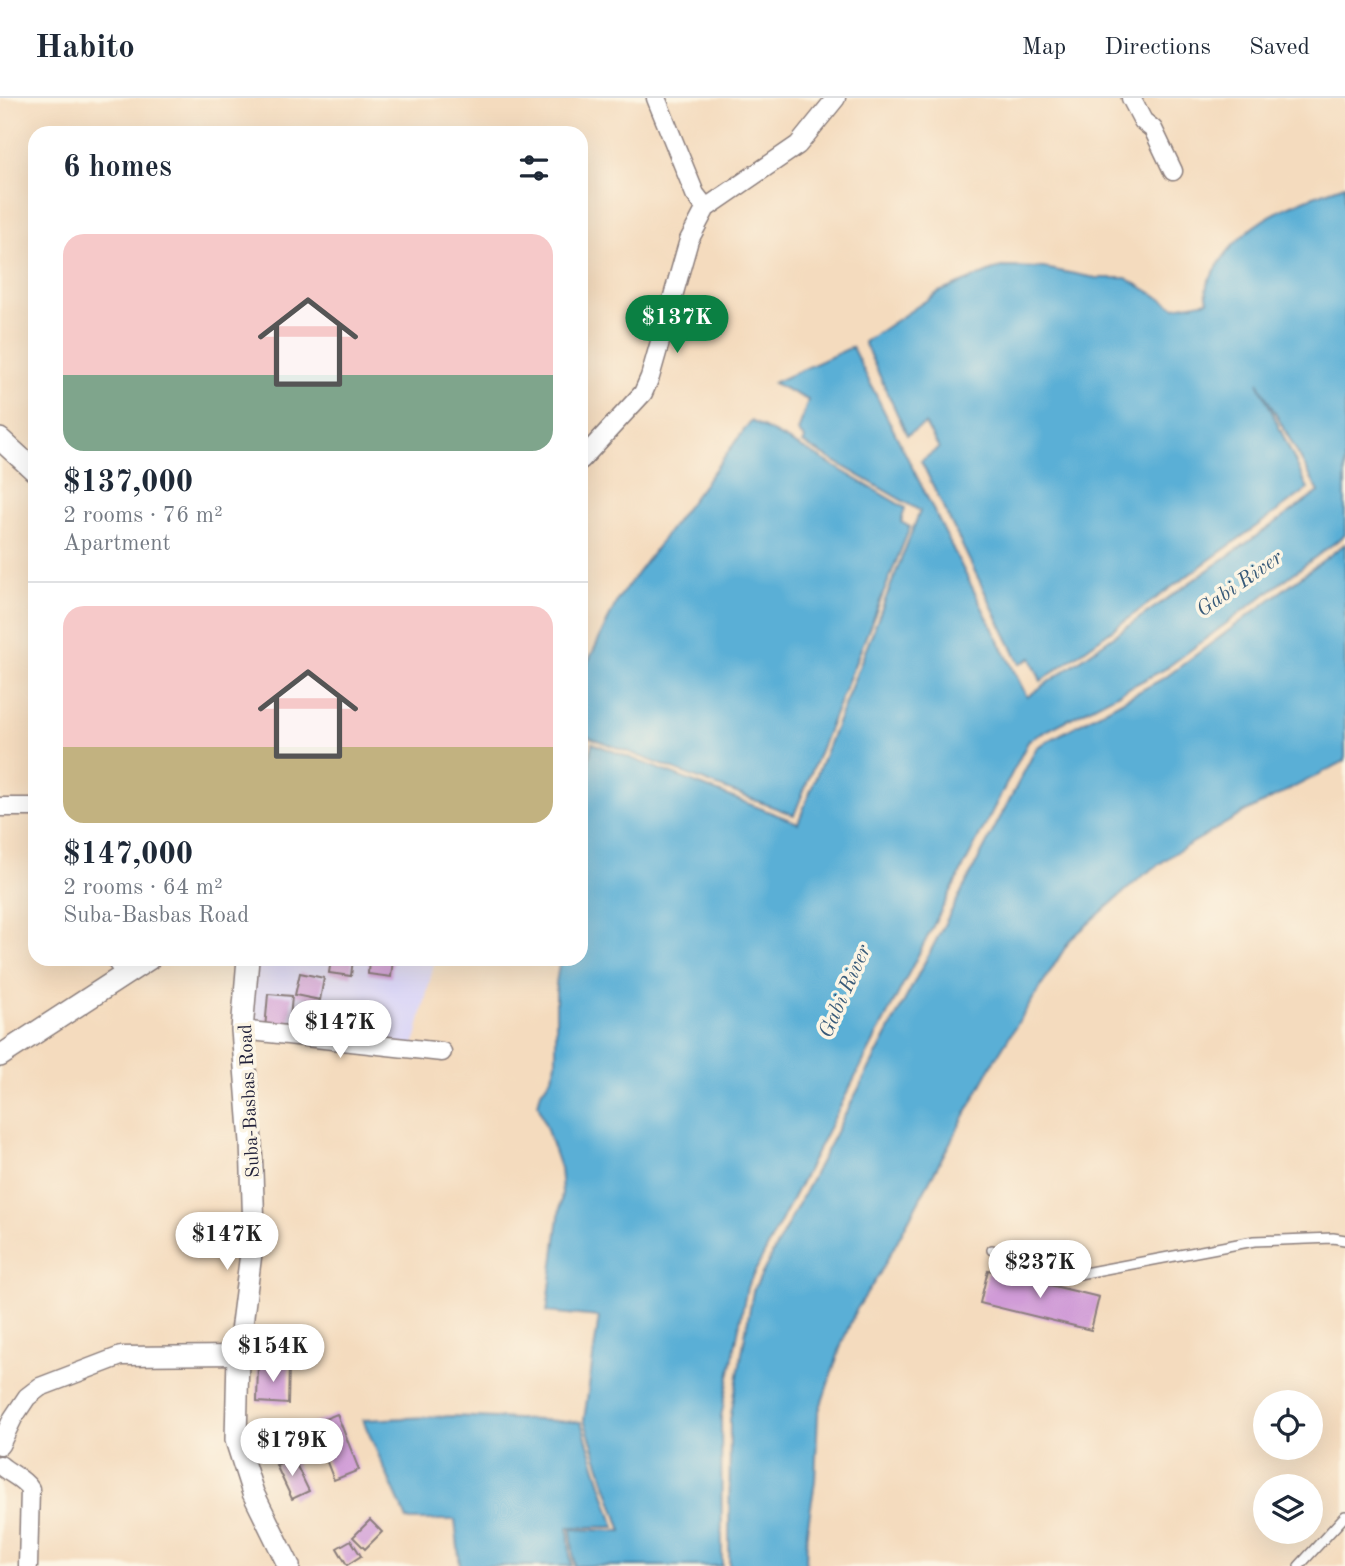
<!DOCTYPE html>
<meta charset="utf-8">
<style>
body{margin:0;font-family:"Old Standard TT",serif;background:#f2f2f3;color:#1f2937;height:100vh;display:flex;flex-direction:column;font-size:26px;white-space:nowrap}
*{box-sizing:border-box;margin:0}
p{font-size:23px;color:#747a83}
.icon{flex:none;width:38px;height:38px;fill:none;stroke:currentColor;stroke-width:2;stroke-linecap:round;stroke-linejoin:round}
.map{position:relative;flex:1;overflow:hidden}
.sheet{position:absolute;left:28px;top:28px;width:560px;height:840px;display:flex;flex-direction:column;background:#fff;border-radius:21px;box-shadow:0 7px 28px #0002}
.sheet>*{flex:none}
.fabs{position:absolute;left:1253px;top:1292px;display:grid;gap:14px}
.fabs a{display:grid;place-items:center;width:70px;height:70px;border-radius:50%;background:#fff;box-shadow:0 7px 28px #0002;font-size:35px}
.price{position:absolute;translate:-50% -60px;padding:0 16px;border-radius:24px;background:#fff;color:#222;font-size:23px;line-height:46px;filter:drop-shadow(0 2px 4px #0008)}
.price::after{content:'';position:absolute;left:50%;top:42px;width:21px;height:16px;margin-left:-10px;background:inherit;clip-path:polygon(0 0,100% 0,50% 100%)}
.price.on{background:#0b8043;color:#fff}
ul{padding:0;list-style:none}
li{display:grid;align-content:center;gap:14px;height:371px;padding:0 35px}
li+li{border-top:2px solid #e0e1e3}
li span{display:grid;place-items:center;height:217px;border-radius:21px;color:#555}
li>.icon{margin-inline-start:auto}
span .icon{width:126px;height:126px;fill:#fffc;stroke-width:1}
li b{font-size:30px}
h2{display:flex;justify-content:space-between;align-items:center;height:84px;padding:0 35px;font-size:30px}
header{display:flex;align-items:center;gap:42px;box-sizing:border-box;height:98px;padding:0 35px;background:#fff;border-bottom:2px solid #e0e1e3}
header strong{font-size:33px}
nav{display:flex;gap:38px;margin-inline-start:auto;font-size:24px}
.map>svg:first-child{display:block}
.built{fill:#dad6f7}
.water{fill:#5aafd6;stroke:#3e6888;stroke-width:2}
.building{fill:#d09bd7}
.lines{fill:none;stroke-linecap:round;stroke-linejoin:round}
.service-casing{stroke:#8b7e7c;stroke-width:12}
.minor-casing{stroke:#8b7e7c;stroke-width:21}
.tertiary-casing{stroke:#8b7e7c;stroke-width:24}
.service{stroke:#fff;stroke-width:9}
.minor{stroke:#fff;stroke-width:18}
.tertiary{stroke:#fff;stroke-width:21}
.labels{text-anchor:middle;stroke-width:7;stroke-linejoin:round;paint-order:stroke}
.street-label{font-size:19px;fill:#22223b;stroke:#fcf5e5}
.water-label{font-size:21px;font-style:italic;fill:#385a79;stroke:#fcf5e5}
</style>
<header>
<strong>Habito</strong>
<nav><a>Map</a><a>Directions</a><a>Saved</a></nav>
</header>
<div class="map">
<svg width="1345" height="1468" viewBox="0 0 1345 1468">
<rect width="100%" height="100%" fill="#fcf5e5"/>
<filter id="ink" filterUnits="userSpaceOnUse"><feTurbulence type="fractalNoise" baseFrequency=".0143" numOctaves="2"/><feDisplacementMap in="SourceGraphic" scale="14" xChannelSelector="R" yChannelSelector="G"/><feConvolveMatrix kernelMatrix="1 2 1 2 8 2 1 2 1" color-interpolation-filters="sRGB"/></filter>
<filter id="wash" filterUnits="userSpaceOnUse"><feTurbulence type="fractalNoise" baseFrequency=".00686" numOctaves="4" result="noise"/><feDisplacementMap in="SourceGraphic" scale="28" xChannelSelector="R" yChannelSelector="G"/><feGaussianBlur stdDeviation="1.57" result="paint"/><feColorMatrix in="noise" values="0 0 0 0 0 0 0 0 0 0 0 0 0 0 0 0 0 1.4 0 .05"/><feComposite in="paint" operator="in"/></filter>
<g filter="url(#wash)">
<rect width="100%" height="100%" fill="#f4dbbe"/>
<!-- built -->
<polygon class="built" points="256,861 435,861 414,948 248,929"/>
<!-- water -->
<g class="water">
<path d="M1345,87V437L1165,571L1029,642L747,1189L721,1319L722,1468H574L571,1431L622,1433L584,1322L599,1219L547,1214L562,1094L560,1070L538,1006L541,994L552,978L556,965V885L560,861H581V719L592,645L798,725L920,413L803,345L805,341L798,334L808,302L773,285L852,249L1027,599L1319,394L1258,284L1308,391L1041,583L1031,560L1020,566L921,363L939,350L925,326L907,337L864,244L939,194L1001,169L1044,170L1096,180H1126L1175,209L1208,203C1204,185 1208,184 1217,169C1247,120 1293,105 1345,87Z"/>
<polygon points="751,323 812,355 905,410 901,424 910,429 794,717 581,636 581,591 588,564 618,501"/>
<polygon points="1345,446 1345,663 1242,716 1175,755 1141,779 1070,842 994,963 880,1175 855,1214 842,1245 818,1316 815,1384 807,1433 806,1468 729,1468 730,1322 753,1193 1037,649 1166,579"/>
<polygon points="452,1318 581,1324 615,1429 568,1429 571,1468 460,1468 455,1422 407,1422 363,1322"/>
</g>
<g id="blocks">
<!-- building -->
<g class="building">
<polygon points="331,861 353,861 351,878 329,875"/>
<polygon points="369,861 393,861 391,879 368,876"/>
<polygon points="300,875 324,880 320,902 295,897"/>
<polygon points="268,896 292,898 289,933 265,931"/>
<polygon points="988,1172 1099,1199 1091,1232 980,1205"/>
<polygon points="258,1266 289,1267 288,1306 257,1304"/>
<polygon points="337,1316 359,1372 334,1382 312,1326"/>
<polygon points="293,1360 309,1393 292,1401 276,1367"/>
<polygon points="370,1422 382,1434 365,1451 353,1439"/>
<polygon points="351,1442 361,1458 347,1467 337,1450"/>
</g>
</g>
</g>
<g filter="url(#ink)">
<use href="#blocks" fill-opacity="0" stroke="#8b7e7c" stroke-width="2"/>
<g class="lines">
<!-- service casing -->
<g class="service-casing">
<g id="service">
<polyline points="992,1152 1079,1176 1254,1143 1333,1140 1345,1142"/>
<polyline points="1299,1468 1345,1418"/>
</g>
</g>
<!-- minor casing -->
<g class="minor-casing">
<g id="minor">
<polyline points="656,0 695,96 706,110"/>
<polyline points="1131,0 1143,23 1153,31 1173,73"/>
<polyline points="581,362 643,295 650,279 689,142 706,110 798,47 836,0"/>
<polyline points="0,709 35,709"/>
<polyline points="115,861 125,875"/>
<polyline points="242,932 442,954"/>
<polyline points="0,1347 13,1320 27,1299 40,1289 121,1258 238,1257"/>
<path d="M0,1367C10,1376 23,1380 30,1391L28,1468"/>
</g>
</g>
<!-- tertiary casing -->
<g class="tertiary-casing">
<g id="tertiary">
<polyline points="0,341 35,373"/>
<polyline points="248,861 242,932 251,1044 254,1132 238,1257 236,1342 253,1395 289,1468"/>
<polyline points="0,958 149,861"/>
</g>
</g>
<!-- service -->
<use href="#service" class="service"/>
<!-- minor -->
<use href="#minor" class="minor"/>
<!-- tertiary -->
<use href="#tertiary" class="tertiary"/>
</g>
</g>
<g class="labels">
<!-- street labels -->
<g class="street-label">
<text transform="translate(248 1003) rotate(-93)" y="7">Suba-Basbas Road</text>
</g>
<!-- water labels -->
<g class="water-label">
<text transform="translate(1239 485) rotate(-35)" y="7">Gabi River</text>
<text transform="translate(844 893) rotate(-66)" y="7">Gabi River</text>
</g>
</g>
</svg>
<div class="fabs">
<a><svg class="icon" aria-label="locate" viewBox="0 0 24 24"><circle cx="12" cy="12" r="6"/><path d="M12 2v4M12 18v4M2 12h4M18 12h4"/></svg></a>
<a><svg class="icon" aria-label="layers" viewBox="0 0 24 24"><path d="M12 4l9 5-9 5-9-5zM3 14l9 5 9-5"/></svg></a>
</div>
<b class="price on" style="left:677px;top:257px">$137K</b>
<b class="price" style="left:340px;top:962px">$147K</b>
<b class="price" style="left:227px;top:1174px">$147K</b>
<b class="price" style="left:1040px;top:1202px">$237K</b>
<b class="price" style="left:273px;top:1286px">$154K</b>
<b class="price" style="left:292px;top:1380px">$179K</b>
<section class="sheet">
<h2>6 homes<svg class="icon" aria-label="filters" viewBox="0 0 24 24"><path d="M4 7h16M4 17h16"/><circle cx="9" cy="7" r="2"/><circle cx="15" cy="17" r="2"/></svg></h2>
<ul>
<li><span style="background:linear-gradient(#f6c9c9 65%,#7fa58c 0)"><svg class="icon" aria-label="home" viewBox="0 0 24 24"><path d="M3 11l9-7 9 7M6 9v11h12V9"/></svg></span><div><b>$137,000</b><p>2 rooms · 76 m²</p><p>Apartment</p></div></li>
<li><span style="background:linear-gradient(#f6c9c9 65%,#c2b280 0)"><svg class="icon" aria-label="home" viewBox="0 0 24 24"><path d="M3 11l9-7 9 7M6 9v11h12V9"/></svg></span><div><b>$147,000</b><p>2 rooms · 64 m²</p><p>Suba-Basbas Road</p></div></li>
</ul>
</section>
</div>
